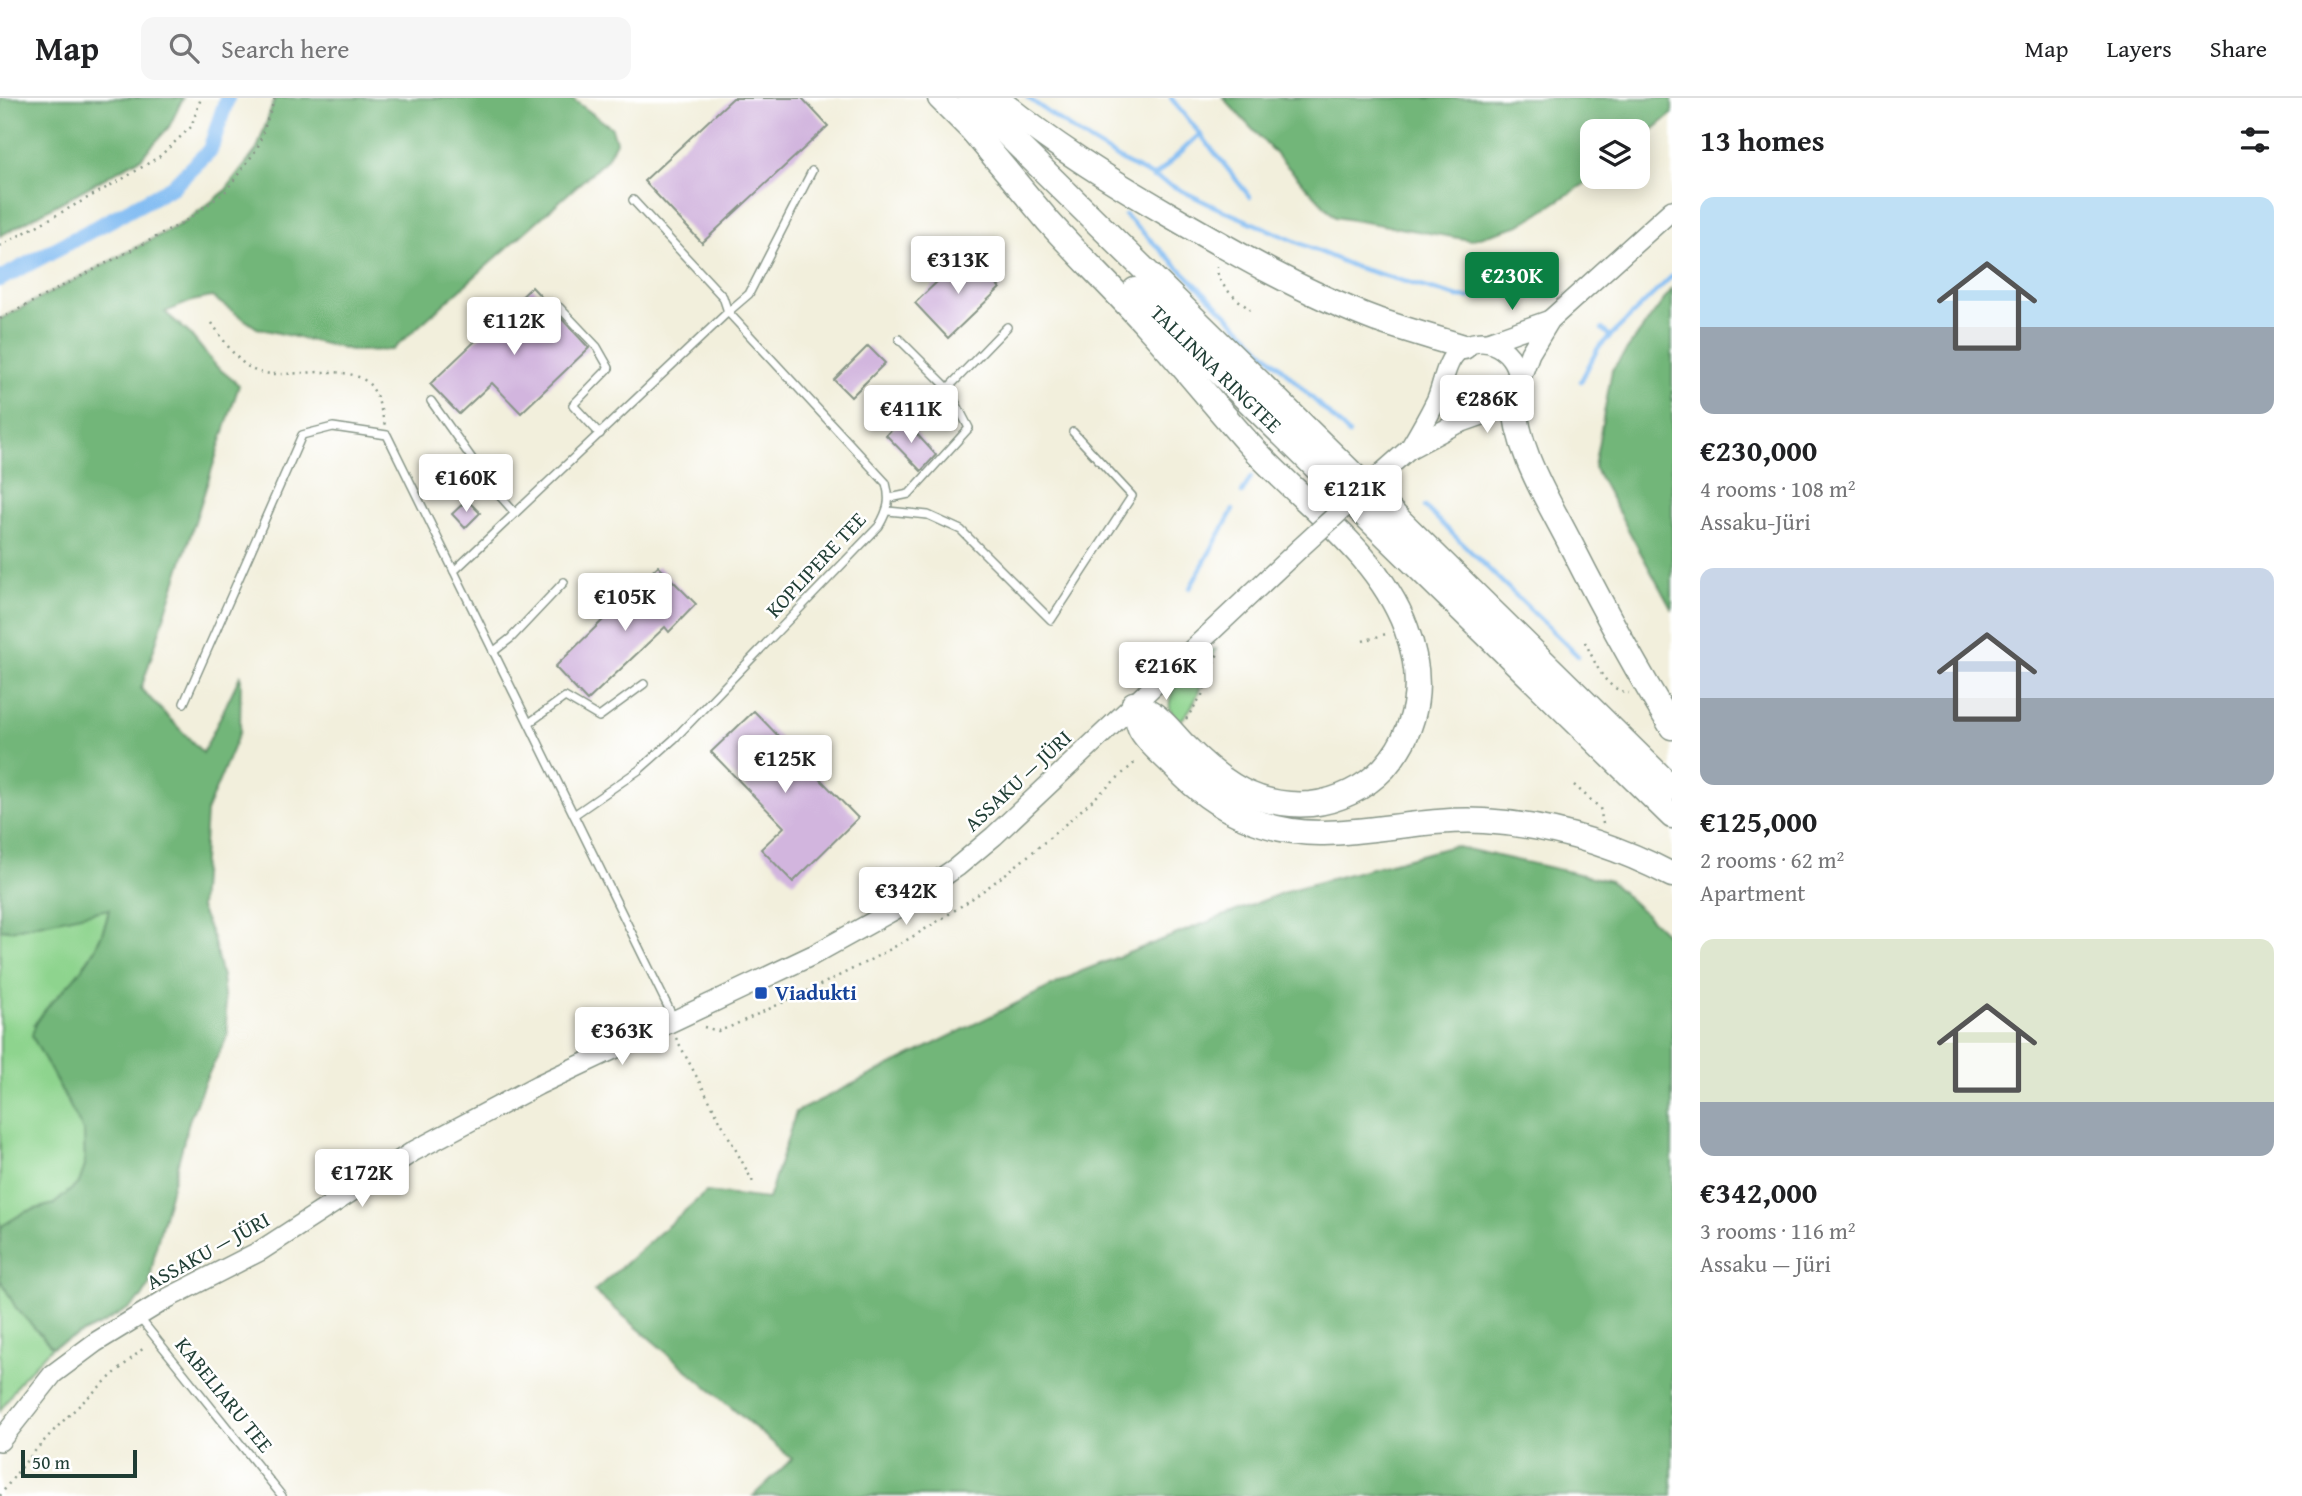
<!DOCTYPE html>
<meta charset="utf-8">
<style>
body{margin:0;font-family:"Gentium Book Plus",serif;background:#f6f6f6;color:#202124;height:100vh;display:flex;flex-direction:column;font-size:26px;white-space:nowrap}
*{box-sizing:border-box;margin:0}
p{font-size:23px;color:#757577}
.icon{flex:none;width:38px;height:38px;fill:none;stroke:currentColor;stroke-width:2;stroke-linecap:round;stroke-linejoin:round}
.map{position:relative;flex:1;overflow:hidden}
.panel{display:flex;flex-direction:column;background:#fff;width:630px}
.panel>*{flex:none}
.fabs{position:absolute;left:1580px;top:21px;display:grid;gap:14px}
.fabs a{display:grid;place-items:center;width:70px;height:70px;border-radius:14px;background:#fff;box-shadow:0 4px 18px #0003;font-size:35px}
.scale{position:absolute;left:21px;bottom:18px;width:116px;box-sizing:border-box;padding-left:7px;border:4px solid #1f3d34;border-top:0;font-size:19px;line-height:24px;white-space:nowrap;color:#1f3d34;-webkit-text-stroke:5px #fff;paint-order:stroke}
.price{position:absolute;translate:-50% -60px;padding:0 16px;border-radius:7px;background:#fff;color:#222;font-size:23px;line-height:46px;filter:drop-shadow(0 2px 4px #0008)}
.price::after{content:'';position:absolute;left:50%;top:42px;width:21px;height:16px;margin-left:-10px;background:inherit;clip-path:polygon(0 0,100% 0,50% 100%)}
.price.current{background:#0b8043;color:#fff}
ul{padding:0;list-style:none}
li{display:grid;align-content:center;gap:14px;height:371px;padding:0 28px}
li span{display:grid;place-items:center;height:217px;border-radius:14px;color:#555}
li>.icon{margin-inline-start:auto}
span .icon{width:126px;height:126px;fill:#fffc;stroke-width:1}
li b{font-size:30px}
h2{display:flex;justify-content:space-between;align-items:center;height:84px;padding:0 28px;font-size:30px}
header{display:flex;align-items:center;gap:42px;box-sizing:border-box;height:98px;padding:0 35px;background:#fff;border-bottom:2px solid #e0e0e0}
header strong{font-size:33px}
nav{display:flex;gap:38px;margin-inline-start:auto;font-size:24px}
.search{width:490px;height:63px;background:#f6f6f6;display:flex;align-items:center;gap:18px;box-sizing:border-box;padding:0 24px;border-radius:14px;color:#757577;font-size:26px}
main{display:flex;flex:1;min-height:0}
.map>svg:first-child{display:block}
.green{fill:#8ed48e;stroke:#568861;stroke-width:2}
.forest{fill:#72b679;stroke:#487a56;stroke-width:2}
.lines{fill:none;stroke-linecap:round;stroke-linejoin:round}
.stream{stroke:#80bbf2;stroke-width:4.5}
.canal{stroke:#80bbf2;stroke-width:16}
.building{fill:#d2b5de}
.lane-casing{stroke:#889688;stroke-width:10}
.secondary-casing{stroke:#889688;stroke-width:22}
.highway-casing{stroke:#889688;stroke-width:27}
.path{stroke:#889688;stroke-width:2.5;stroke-dasharray:2 5;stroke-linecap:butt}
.lane{stroke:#fff;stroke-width:7}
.secondary{stroke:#fff;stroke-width:19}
.highway{stroke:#fff;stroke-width:24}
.secondary-bridge-casing{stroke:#889688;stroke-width:22;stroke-linecap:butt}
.secondary-bridge{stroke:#fff;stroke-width:19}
.transit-dot{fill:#1a4fb4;stroke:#fff;stroke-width:2.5}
.labels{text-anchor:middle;stroke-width:5;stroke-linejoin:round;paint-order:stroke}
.street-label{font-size:21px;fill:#1f3d34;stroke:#fff}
.transit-label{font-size:21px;font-weight:bold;fill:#164399;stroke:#fff;text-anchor:start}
</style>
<header>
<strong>Map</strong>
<div class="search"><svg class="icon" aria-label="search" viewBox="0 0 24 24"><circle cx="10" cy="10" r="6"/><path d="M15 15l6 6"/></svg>Search here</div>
<nav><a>Map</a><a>Layers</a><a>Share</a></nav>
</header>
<main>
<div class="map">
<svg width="1672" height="1398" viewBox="0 0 1672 1398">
<rect width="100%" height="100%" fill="#fff"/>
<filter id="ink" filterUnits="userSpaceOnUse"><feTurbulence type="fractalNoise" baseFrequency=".0143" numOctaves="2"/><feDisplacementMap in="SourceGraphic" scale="14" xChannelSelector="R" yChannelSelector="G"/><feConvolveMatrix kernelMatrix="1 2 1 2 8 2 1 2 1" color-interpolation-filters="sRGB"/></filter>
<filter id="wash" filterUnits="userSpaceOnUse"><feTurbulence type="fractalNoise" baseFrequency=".00686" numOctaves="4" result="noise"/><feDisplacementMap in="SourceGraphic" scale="28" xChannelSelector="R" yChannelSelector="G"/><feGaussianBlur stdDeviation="1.57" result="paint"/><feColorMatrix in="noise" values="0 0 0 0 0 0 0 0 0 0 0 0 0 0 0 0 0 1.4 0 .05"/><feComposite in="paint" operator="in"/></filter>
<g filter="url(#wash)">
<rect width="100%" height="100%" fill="#f2efdc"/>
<!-- green -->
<g class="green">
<path d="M1217,551C1198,577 1205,600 1178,625C1152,598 1193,569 1210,552Z"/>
<path d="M109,810C102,857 64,892 34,926L84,1034L85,1068L79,1085L54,1106L25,1114L2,1128L0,1134V831L10,832Z"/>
<polygon points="0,1181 16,1210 52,1249 22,1280 0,1313"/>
</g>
<!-- forest -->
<g class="forest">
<polygon points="0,0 183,0 169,29 141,60 0,138"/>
<path d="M275,0H571L612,30L616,44L606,62L392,252L355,253L257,230L212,199L192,203L165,214L190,236L216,268L239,287L141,591L203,655L241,576L240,633L206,714L200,810L213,840L222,879L228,937L205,983L189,1023L156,1149L149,1187L142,1199L131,1209L102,1226L52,1249L16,1210L0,1181V1134L2,1128L25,1114L54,1106L79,1085L85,1068L84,1034L32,938C36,914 63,895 78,876C93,857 105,835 109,811L10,832L0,831V221L183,125L224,94L257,51Z"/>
<polygon points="1223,0 1672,0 1672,16 1638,44 1638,33 1592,33 1592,79 1595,79 1520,127 1470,142 1335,119"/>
<polygon points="1672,191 1672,512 1594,369 1612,272"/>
<polygon points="1453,748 1610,783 1672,841 1672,1398 753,1398 792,1361 594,1193 706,1094 768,1101 796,1014 1082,873 1290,792"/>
</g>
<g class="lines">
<!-- stream -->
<g class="stream">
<path d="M1028,0L1080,37L1126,65L1213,108L1355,169L1458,199C1493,202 1518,188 1545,167L1548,171"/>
<polyline points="1200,36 1250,99"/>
<polyline points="1153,80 1200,36 1171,0"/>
<polyline points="1125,117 1349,336"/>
<polyline points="1602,231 1610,238"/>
<polyline points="1581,283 1598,250 1672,178"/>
<polyline points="1242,395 1251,379"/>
<polyline points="1425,409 1578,558"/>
<polyline points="1190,490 1233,412"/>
</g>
<!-- canal -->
<polyline class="canal" points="0,181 172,89 210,52 227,0"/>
</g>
<g id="blocks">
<!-- building -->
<g class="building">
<polygon points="733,0 802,0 828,28 702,145 644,83"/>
<polygon points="967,155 1000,190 948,240 915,205"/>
<polygon points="532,189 589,250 521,315 492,285 459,316 430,286"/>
<polygon points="868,248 885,265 851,299 834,282"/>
<polygon points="903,321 936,357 921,373 886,337"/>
<polygon points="467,402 480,415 465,430 452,416"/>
<polygon points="658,468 696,506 669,534 665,529 587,603 555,569"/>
<polygon points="754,613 858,720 793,784 761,751 784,729 711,654"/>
</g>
</g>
</g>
<g filter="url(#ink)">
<use href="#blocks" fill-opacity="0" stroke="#889688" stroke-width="2"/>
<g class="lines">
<!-- lane casing -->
<g class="lane-casing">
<g id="lane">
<polyline points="633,102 723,199 728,214 749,196 812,73"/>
<polyline points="559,209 597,249 609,270 573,307 600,336"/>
<polyline points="899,241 948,290"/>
<polyline points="431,303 492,389 515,415"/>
<polyline points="890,400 909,396 969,330 948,290 1007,229"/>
<polyline points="888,413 928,417 961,432 1051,522 1132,398 1073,334"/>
<path d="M454,473L728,214L886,385C891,403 888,412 879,428L674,641L639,672L574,717"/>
<polyline points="493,554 511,540 564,484"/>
<polyline points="184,605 302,337 333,329 387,337 674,921"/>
<polyline points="529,625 565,599 599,619 644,586"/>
<polyline points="138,1218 282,1398"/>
</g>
</g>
<!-- secondary casing -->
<g class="secondary-casing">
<g id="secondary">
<polyline points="1488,244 1550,222"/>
<path d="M1410,350C1419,335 1428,319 1436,303C1443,288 1445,264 1458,253C1484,231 1519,253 1518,284"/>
<polyline points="1383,374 1409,351 1454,327 1505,309 1514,299 1530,255 1550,222 1672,112"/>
<polyline points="0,1343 53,1276 96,1244 168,1200 260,1153 414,1053 538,987 813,857 896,811 957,769 994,738 1299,451"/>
</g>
</g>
<!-- highway casing -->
<g class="highway-casing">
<g id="highway">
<polyline points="940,0 984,44"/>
<polyline points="970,0 1672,690"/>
<path d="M996,0C1050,45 1108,81 1168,116C1235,155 1304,195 1377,222C1406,232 1435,240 1464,249"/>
<path d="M973,33C998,63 1023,93 1048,123C1080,159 1115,192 1147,228C1182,266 1214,307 1249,346C1302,405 1377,453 1406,530C1425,581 1420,629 1384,670C1365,690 1338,703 1311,706C1256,710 1222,685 1185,648C1176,639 1168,628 1158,620C1152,614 1142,610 1134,606"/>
<polyline points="1135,192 1672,718"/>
<path d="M1514,299C1516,353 1547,400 1571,447C1602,508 1635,570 1672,629"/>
<path d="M1134,606C1136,614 1137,625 1141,632C1149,646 1166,659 1177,671C1215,712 1267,736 1324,735C1377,734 1430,720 1484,723C1550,727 1613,746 1672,777"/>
</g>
</g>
<!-- path -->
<g class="path">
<polyline points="0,148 126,79 160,58 191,29 201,0"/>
<path d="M1217,168C1216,188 1237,200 1250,212"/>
<polyline points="0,221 183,125 225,94 257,51 275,0"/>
<path d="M212,225C223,241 234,260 250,270C259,276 272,276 281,276C305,276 353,267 370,287C379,298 381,314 385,327"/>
<polyline points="1363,543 1386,536"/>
<path d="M1585,544C1596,565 1603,591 1629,595"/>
<polyline points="1186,621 1202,597 1219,552"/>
<polyline points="1574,687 1600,710 1603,726"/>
<path d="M704,929L718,933L730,929C805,894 883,860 952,814C1019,771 1078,714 1138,662"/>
<polyline points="676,940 754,1086"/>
<path d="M0,1398C41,1338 92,1295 146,1248"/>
</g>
<!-- lane -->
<use href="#lane" class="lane"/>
<!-- secondary -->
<use href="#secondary" class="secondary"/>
<!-- highway -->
<use href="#highway" class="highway"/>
<!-- secondary-bridge casing -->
<g class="secondary-bridge-casing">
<polyline id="secondary-bridge" points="1299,451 1383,374"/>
</g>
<!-- secondary-bridge -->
<use href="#secondary-bridge" class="secondary-bridge"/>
</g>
</g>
<!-- markers -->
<rect class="transit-dot" x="754" y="888" width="14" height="14" rx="3.5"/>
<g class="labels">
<!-- street labels -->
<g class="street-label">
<text transform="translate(1216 271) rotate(44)" y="7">TALLINNA RINGTEE</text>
<text transform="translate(816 467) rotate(-47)" y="7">KOPLIPERE TEE</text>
<text transform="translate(1018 683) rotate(-43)" y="7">ASSAKU — JÜRI</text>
<text transform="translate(208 1153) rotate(-29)" y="7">ASSAKU — JÜRI</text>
<text transform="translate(224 1297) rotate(51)" y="7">KABELIARU TEE</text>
</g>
<!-- transit labels -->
<g class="transit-label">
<text x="775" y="902">Viadukti</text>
</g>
</g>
</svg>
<div class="fabs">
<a><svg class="icon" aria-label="layers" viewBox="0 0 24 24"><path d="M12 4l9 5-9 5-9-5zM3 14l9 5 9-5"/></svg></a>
</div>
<div class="scale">50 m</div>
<b class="price" style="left:958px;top:198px">€313K</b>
<b class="price current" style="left:1512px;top:214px">€230K</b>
<b class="price" style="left:514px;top:259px">€112K</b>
<b class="price" style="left:1487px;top:337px">€286K</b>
<b class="price" style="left:911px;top:347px">€411K</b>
<b class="price" style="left:466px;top:416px">€160K</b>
<b class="price" style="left:1355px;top:427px">€121K</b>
<b class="price" style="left:625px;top:535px">€105K</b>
<b class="price" style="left:1166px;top:604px">€216K</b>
<b class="price" style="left:785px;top:697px">€125K</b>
<b class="price" style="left:906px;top:829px">€342K</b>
<b class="price" style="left:622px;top:969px">€363K</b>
<b class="price" style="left:362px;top:1111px">€172K</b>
</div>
<section class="panel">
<h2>13 homes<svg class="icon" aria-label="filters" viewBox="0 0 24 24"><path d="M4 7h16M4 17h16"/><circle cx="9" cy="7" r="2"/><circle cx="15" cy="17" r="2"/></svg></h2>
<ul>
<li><span style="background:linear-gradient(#bfe0f5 60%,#9aa5b1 0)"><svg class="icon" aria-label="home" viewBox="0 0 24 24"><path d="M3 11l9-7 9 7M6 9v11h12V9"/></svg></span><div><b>€230,000</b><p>4 rooms · 108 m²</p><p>Assaku-Jüri</p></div></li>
<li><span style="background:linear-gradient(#c9d6e8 60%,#9aa5b1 0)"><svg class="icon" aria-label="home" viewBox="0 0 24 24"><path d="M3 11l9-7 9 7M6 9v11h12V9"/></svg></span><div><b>€125,000</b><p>2 rooms · 62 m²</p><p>Apartment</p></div></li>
<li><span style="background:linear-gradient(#dfe7d0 75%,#9aa5b1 0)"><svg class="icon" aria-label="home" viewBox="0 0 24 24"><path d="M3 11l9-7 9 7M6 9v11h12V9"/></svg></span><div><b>€342,000</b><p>3 rooms · 116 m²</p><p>Assaku — Jüri</p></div></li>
</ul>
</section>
</main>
